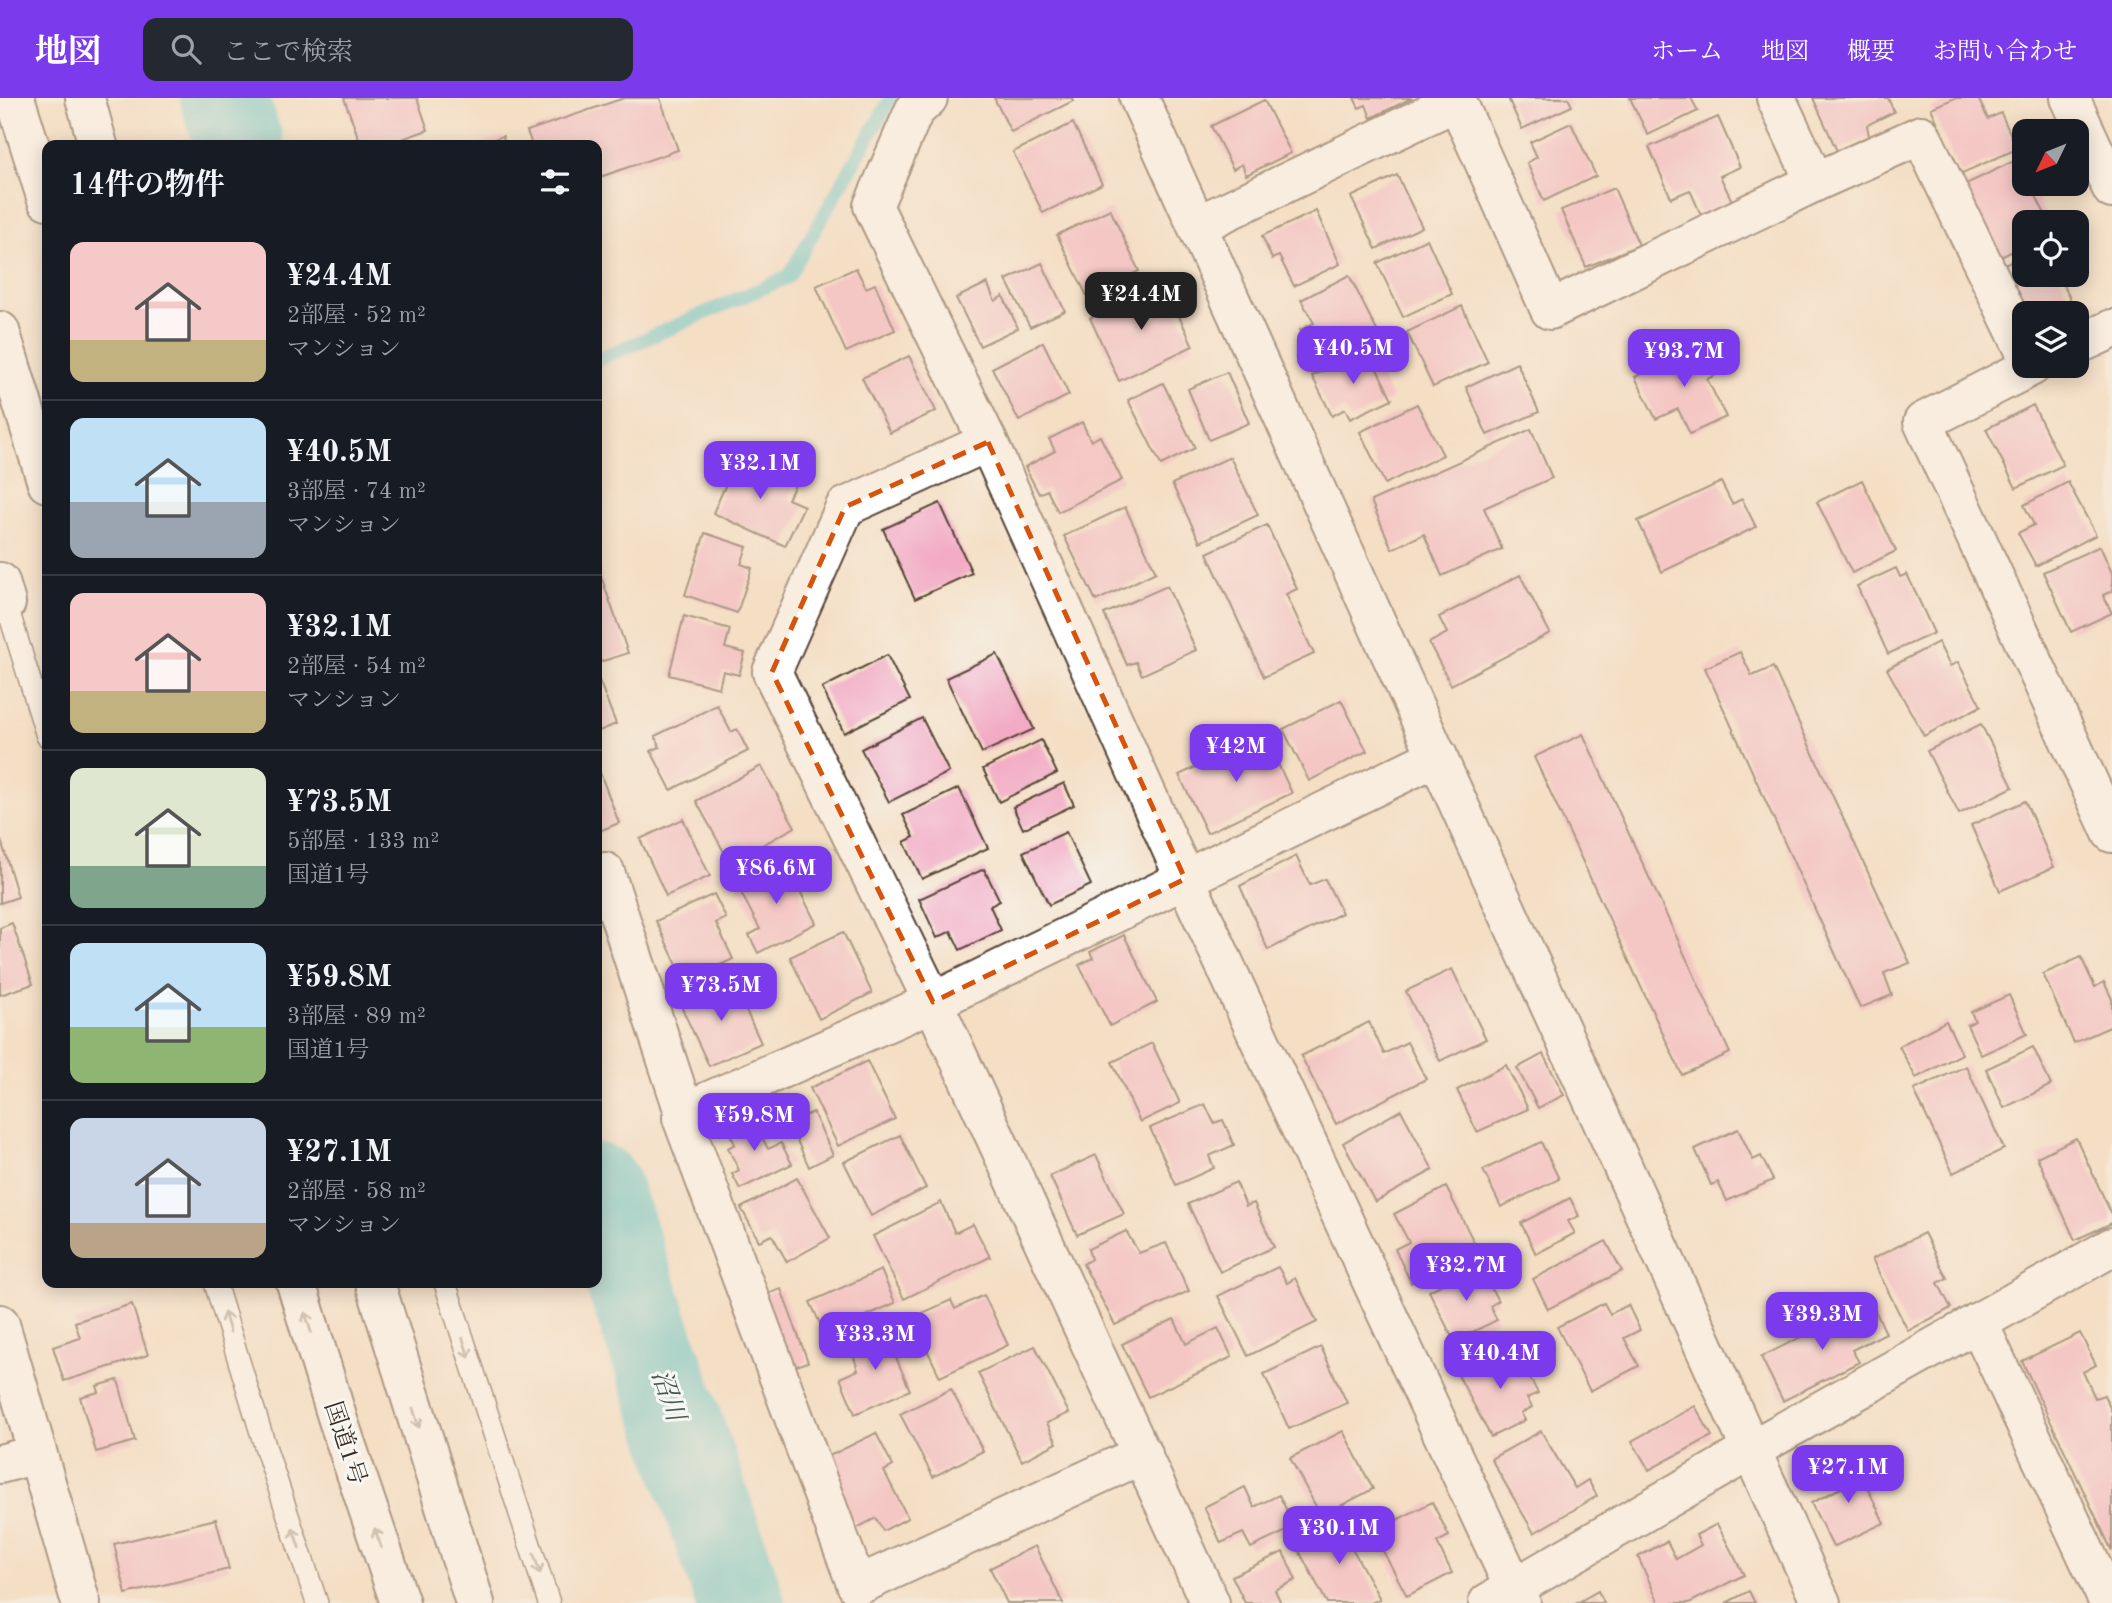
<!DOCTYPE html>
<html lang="ja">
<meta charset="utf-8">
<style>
body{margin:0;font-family:"Old Standard TT","Noto Serif JP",serif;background:#242831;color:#f1f3f6;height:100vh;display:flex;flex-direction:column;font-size:26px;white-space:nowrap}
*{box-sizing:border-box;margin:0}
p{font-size:23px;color:#9ea1a6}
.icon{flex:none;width:38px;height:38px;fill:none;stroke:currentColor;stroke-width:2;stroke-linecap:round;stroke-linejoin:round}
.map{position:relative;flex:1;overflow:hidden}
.side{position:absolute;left:42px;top:42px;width:560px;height:1148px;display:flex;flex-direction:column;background:#171b24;border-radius:14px;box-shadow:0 4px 18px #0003}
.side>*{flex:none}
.needle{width:46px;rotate:227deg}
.tools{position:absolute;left:2012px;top:21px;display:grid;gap:14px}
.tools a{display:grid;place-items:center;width:77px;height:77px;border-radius:14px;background:#171b24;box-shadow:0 4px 18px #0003;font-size:35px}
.price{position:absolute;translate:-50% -60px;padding:0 16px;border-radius:14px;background:#7c3aed;color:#fff;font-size:23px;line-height:46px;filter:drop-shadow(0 2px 4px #0008)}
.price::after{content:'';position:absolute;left:50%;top:42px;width:21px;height:16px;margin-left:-10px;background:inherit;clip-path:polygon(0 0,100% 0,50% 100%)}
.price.selected{background:#222;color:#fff}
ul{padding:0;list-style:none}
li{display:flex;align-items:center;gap:21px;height:175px;padding:0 28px}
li+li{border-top:2px solid #363941}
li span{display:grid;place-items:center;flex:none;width:196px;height:140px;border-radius:14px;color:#555}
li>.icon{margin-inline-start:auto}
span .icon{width:84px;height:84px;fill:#fffc;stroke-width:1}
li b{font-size:30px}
h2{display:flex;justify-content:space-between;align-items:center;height:84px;padding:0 28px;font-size:30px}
header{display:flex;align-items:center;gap:42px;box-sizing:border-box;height:98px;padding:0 35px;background:#7c3aed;color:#fff}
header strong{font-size:33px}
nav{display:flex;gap:38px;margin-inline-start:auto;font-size:24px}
.search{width:490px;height:63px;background:#242831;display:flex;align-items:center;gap:18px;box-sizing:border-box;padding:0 24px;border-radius:14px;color:#9ea1a6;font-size:26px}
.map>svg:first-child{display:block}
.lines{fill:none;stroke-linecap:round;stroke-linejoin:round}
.stream{stroke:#5ac7cf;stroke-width:14}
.river{stroke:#5ac7cf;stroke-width:88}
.building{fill:#f3abc5}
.service-casing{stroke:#574537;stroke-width:24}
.minor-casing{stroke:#574537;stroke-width:42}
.tertiary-casing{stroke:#574537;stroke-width:42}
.trunk-casing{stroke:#574537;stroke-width:42}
.service{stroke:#fff;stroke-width:21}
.minor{stroke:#fff;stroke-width:38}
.tertiary{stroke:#fff;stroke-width:38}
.trunk{stroke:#fff;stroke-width:38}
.oneway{stroke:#a79f9a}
.marked{fill:none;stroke:#d7540e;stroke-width:5;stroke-dasharray:14 9;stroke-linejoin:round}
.labels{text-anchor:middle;stroke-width:6;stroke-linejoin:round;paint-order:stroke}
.street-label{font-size:24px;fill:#3b2a1e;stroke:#f6f6f2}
.water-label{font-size:26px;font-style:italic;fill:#445953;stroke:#f6f6f2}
</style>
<header>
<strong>地図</strong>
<div class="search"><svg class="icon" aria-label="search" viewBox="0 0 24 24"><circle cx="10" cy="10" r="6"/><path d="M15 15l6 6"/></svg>ここで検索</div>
<nav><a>ホーム</a><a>地図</a><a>概要</a><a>お問い合わせ</a></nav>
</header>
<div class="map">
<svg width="2112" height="1505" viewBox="0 0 2112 1505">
<rect width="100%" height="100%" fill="#f6f6f2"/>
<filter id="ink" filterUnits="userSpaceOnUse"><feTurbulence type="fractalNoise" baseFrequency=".0143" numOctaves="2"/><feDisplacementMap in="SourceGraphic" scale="14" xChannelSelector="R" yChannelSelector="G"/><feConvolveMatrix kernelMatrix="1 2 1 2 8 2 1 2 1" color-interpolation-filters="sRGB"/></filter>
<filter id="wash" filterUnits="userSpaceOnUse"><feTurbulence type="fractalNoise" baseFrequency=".00686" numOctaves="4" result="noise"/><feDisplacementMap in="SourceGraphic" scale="28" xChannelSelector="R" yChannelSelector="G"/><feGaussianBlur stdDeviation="1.57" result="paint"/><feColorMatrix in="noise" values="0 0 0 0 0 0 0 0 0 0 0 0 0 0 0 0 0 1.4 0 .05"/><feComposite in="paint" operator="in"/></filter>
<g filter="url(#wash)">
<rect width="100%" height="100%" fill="#f4dfc5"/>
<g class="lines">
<!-- stream -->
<polyline class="stream" points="597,262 788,179 891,0"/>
<!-- river -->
<g class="river">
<polyline points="224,0 240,47"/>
<polyline points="597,1089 741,1505"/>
</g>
</g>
<g id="blocks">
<!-- building -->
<g class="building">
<polygon points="344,0 417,0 428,32 385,47 361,47"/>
<polygon points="624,0 660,0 678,52 597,80 597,47 532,47 527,33"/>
<polygon points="994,0 1072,0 1073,3 1011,34"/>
<polygon points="1354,0 1412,0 1371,20 1366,7 1359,10"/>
<polygon points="1508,0 1568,0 1572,8 1522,31"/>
<polygon points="1630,0 1691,0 1698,13 1648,37"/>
<polygon points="1813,0 1888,0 1894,14 1867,27 1869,38 1837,53"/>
<polygon points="1955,0 1978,0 1988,21 2001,15 2017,51 1960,76 1931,10"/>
<polygon points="1264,2 1291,55 1246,77 1242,66 1233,71 1211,28"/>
<polygon points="1718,19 1740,69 1720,78 1732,103 1701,117 1690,92 1671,100 1649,49"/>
<polygon points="1073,25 1102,86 1043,115 1013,54"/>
<polygon points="1571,25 1596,78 1544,103 1527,65 1537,59 1530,44"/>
<polygon points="503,38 505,47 477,47"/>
<polygon points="2018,61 2025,74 2025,86 2030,86 2045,116 2034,122 2035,124 2025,124 2025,147 1997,161 1962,88"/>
<polygon points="1397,77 1422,129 1376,151 1351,99"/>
<polygon points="1614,90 1639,147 1586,169 1561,112"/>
<polygon points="1110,111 1139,173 1087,198 1057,137"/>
<polygon points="1316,113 1340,166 1294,188 1279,158 1272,161 1262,138"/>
<polygon points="1427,141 1452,196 1403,219 1377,165"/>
<polygon points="2025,157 2025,177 2059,177 2074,209 2059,215 2026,215 2004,166"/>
<polygon points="1042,165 1065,213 1030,229 1006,182"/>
<polygon points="856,170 866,190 875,186 895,232 846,254 816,188"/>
<polygon points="1349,177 1378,235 1319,266 1300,232 1314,225 1301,202"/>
<polygon points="987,185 995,203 1003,198 1018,230 980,248 956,200"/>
<polygon points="1164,186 1193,248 1119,283 1090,220"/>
<polygon points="1462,208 1488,264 1433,289 1407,234"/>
<polygon points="1043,244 1069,297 1019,323 992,270"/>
<polygon points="1704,246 1718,276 1707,281 1726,319 1690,336 1678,311 1656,321 1635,279"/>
<polygon points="1367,251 1392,301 1350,321 1345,311 1332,318 1312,278"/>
<polygon points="909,258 936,313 890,335 862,280"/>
<polygon points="1517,265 1539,314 1487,337 1466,289"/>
<polygon points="1227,274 1249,325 1209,342 1188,291"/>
<polygon points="1163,285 1195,350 1161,367 1128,302"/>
<polygon points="1417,306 1443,357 1385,386 1360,334"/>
<polygon points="2033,307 2063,367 2016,390 1986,331"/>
<polygon points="1082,324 1091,343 1100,338 1122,382 1058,414 1047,392 1039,396 1025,369 1055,353 1049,341"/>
<polygon points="1531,331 1552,380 1484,410 1502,451 1442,478 1424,436 1392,451 1371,403"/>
<polygon points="739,357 797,383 788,401 804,408 785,448 713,415"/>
<polygon points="1230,359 1258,417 1200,444 1172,386"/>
<polygon points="1862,382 1896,453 1852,475 1817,404"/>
<polygon points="1721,384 1732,406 1742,401 1756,429 1662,474 1638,423"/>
<polygon points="2068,384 2096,437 2036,468 2018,435 2034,427 2024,407"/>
<polygon points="940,405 972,475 915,501 883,431"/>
<polygon points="1125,409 1156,474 1096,503 1064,438"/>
<polygon points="1267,427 1297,491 1286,496 1314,556 1264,579 1207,455"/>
<polygon points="705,435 747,449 741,466 752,470 737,515 685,497"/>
<polygon points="2100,448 2112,475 2112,493 2103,497 2112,515 2071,534 2043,474"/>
<polygon points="597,467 628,555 597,565"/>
<polygon points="1896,470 1900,479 1907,476 1934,535 1888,556 1857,488"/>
<polygon points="1520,477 1550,535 1451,587 1429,545 1447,535 1439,519"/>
<polygon points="1167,488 1196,552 1142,577 1136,564 1127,567 1104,516"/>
<polygon points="684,518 730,531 725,550 745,555 739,577 723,573 719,590 669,577"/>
<polygon points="1938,544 1950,568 1958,564 1981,608 1924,638 1887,571"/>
<polygon points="1740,554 1752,578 1773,569 1910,865 1884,875 1892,897 1860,910 1705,570"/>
<polygon points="997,556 1034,631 982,655 946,580"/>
<polygon points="887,557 910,602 844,635 822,590"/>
<polygon points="597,577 616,626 597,634"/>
<polygon points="1341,602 1367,653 1309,683 1283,631"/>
<polygon points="717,607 731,634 737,631 748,653 671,692 651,653 660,649 655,638"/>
<polygon points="922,620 949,674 889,704 861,651"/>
<polygon points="1981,626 2013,689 1959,716 1927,653"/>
<polygon points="1583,636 1730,955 1682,977 1534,659"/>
<polygon points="1264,637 1292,695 1207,735 1179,677"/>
<polygon points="1041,642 1057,675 999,704 983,671"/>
<polygon points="597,667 619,725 597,734"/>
<polygon points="761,668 795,729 730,765 696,703"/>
<polygon points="1064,685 1074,707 1023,731 1013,709"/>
<polygon points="959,690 988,750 922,781 904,744 914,739 903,717"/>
<polygon points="2025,703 2054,769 2000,793 1971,727"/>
<polygon points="683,721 710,778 666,798 640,741"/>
<polygon points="1066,734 1091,787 1049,807 1023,754"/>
<polygon points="1,742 18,799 0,805 0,743"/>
<polygon points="1296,758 1310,787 1325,781 1342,815 1268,852 1240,788"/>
<polygon points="785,763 816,825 758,855 749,837 760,831 737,787"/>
<polygon points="984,771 1000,803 990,808 1001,832 960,852 951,833 937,840 919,801"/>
<polygon points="714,796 726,820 716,825 733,861 685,884 656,823"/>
<polygon points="12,825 33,886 0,897 0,830"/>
<polygon points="843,834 872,895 819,921 790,859"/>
<polygon points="1124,837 1157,904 1110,928 1079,867 1093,860 1090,854"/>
<polygon points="2081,859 2095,889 2104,884 2112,901 2112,928 2074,945 2043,876"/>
<polygon points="1452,871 1486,941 1440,963 1406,893"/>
<polygon points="732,882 761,945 709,968 680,906"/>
<polygon points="2009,897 2027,936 1981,957 1967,927 1975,923 1971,914"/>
<polygon points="1946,923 1962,956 1916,980 1899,948"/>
<polygon points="1369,924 1384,956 1407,944 1426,981 1336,1026 1301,958"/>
<polygon points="1152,945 1180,1005 1140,1024 1112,964"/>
<polygon points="2033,949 2051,987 2004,1010 1986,971"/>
<polygon points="1543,956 1564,997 1538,1010 1517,970"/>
<polygon points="867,963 895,1021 838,1048 810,990"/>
<polygon points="1506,967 1528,1011 1477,1034 1457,992"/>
<polygon points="1966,968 2004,1051 1953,1075 1914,992"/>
<polygon points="1205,1006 1214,1025 1223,1022 1234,1047 1209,1058 1214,1070 1176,1087 1150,1030"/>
<polygon points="1401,1012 1433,1072 1375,1104 1343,1045"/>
<polygon points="813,1014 833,1057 809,1069 789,1025"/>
<polygon points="750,1016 768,1051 781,1045 792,1066 740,1091 732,1076 739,1072 728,1050 735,1046 726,1028"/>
<polygon points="1738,1031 1753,1062 1761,1058 1773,1082 1727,1103 1718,1084 1711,1087 1695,1051"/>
<polygon points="900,1037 926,1090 871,1118 844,1064"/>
<polygon points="2076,1040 2112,1117 2112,1125 2075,1142 2037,1059"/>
<polygon points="1541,1044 1559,1081 1501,1109 1483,1072"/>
<polygon points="1096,1057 1124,1116 1077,1137 1050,1078"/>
<polygon points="797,1080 830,1140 787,1164 772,1137 759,1143 741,1110"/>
<polygon points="1236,1084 1246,1108 1254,1105 1274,1149 1220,1174 1188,1106"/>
<polygon points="1446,1089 1477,1150 1411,1185 1395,1151 1409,1144 1394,1116"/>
<polygon points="1570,1100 1579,1118 1568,1123 1575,1135 1536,1156 1521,1125"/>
<polygon points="941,1104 955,1135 973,1126 990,1159 904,1201 873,1138"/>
<polygon points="1126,1133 1139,1155 1166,1145 1189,1193 1115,1227 1083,1166 1091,1161 1088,1151"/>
<polygon points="1924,1135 1947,1180 1938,1185 1951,1210 1908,1233 1872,1161"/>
<polygon points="1606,1143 1622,1173 1548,1211 1533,1181"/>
<polygon points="1479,1167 1498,1203 1490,1208 1497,1222 1454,1243 1429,1193"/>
<polygon points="1278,1169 1287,1185 1295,1180 1317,1224 1248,1258 1218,1198"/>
<polygon points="881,1172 895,1205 825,1236 810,1204"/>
<polygon points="781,1191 808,1264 788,1271 760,1198"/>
<polygon points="984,1197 1008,1247 940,1279 912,1220 951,1202 955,1211"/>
<polygon points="1871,1204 1886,1235 1852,1252 1859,1264 1783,1303 1761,1259"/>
<polygon points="1604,1205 1610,1216 1628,1207 1640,1232 1624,1240 1639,1268 1590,1293 1557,1229"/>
<polygon points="132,1206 148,1257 64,1283 53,1249 80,1240 75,1224"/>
<polygon points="1174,1221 1186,1246 1218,1230 1232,1259 1148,1299 1122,1246"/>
<polygon points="892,1228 900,1243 891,1248 910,1292 855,1316 840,1280 858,1272 850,1247"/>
<polygon points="2080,1235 2096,1267 2083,1274 2095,1300 2104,1297 2112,1314 2112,1453 2022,1263"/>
<polygon points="1035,1248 1069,1315 1047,1325 1057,1345 1022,1363 978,1275"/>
<polygon points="1321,1249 1347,1305 1289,1331 1264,1276"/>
<polygon points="1513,1249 1538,1295 1527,1300 1532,1309 1521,1315 1525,1322 1491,1339 1458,1277"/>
<polygon points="118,1282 135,1343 96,1354 80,1299 99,1294 97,1288"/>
<polygon points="951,1291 983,1353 933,1379 900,1316"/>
<polygon points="1695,1308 1712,1338 1649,1372 1632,1343"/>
<polygon points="1343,1333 1373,1391 1321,1418 1290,1360"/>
<polygon points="1541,1333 1575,1390 1588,1382 1597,1398 1534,1435 1491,1361"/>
<polygon points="876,1335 893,1368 884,1373 908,1420 883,1433 876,1420 857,1430 823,1361"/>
<polygon points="1851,1354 1884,1425 1833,1449 1811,1405 1843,1389 1831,1364"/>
<polygon points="1245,1389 1254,1409 1279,1397 1295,1429 1251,1450 1243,1435 1221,1445 1204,1409"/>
<polygon points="1432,1404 1449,1438 1437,1444 1452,1475 1407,1498 1373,1434"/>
<polygon points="216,1421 229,1471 126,1496 114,1446"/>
<polygon points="1351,1421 1364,1444 1352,1450 1380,1501 1371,1505 1327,1505 1297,1449"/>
<polygon points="1717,1426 1744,1477 1689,1505 1659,1505 1638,1459 1667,1443 1676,1461 1701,1447 1696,1437"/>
<polygon points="1035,1448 1063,1505 1007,1505 990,1470"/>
<polygon points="1283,1454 1296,1482 1275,1492 1281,1505 1245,1505 1232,1478"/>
<polygon points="1598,1493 1604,1505 1577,1505"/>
<polygon points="1749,1493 1755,1505 1726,1505"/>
</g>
</g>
</g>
<g filter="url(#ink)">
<use href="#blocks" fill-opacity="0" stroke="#574537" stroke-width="2"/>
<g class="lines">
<!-- service casing -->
<g class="service-casing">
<g id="service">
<polyline points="6,505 47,638"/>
<polyline points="215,1185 266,1351 317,1505"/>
<polyline points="445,1185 549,1505"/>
</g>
</g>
<!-- minor casing -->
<g class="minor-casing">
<g id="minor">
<polyline points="85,0 98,47"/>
<polyline points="928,0 914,13 873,108 988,344 1185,781 1521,1505"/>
<polyline points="1139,0 1751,1352"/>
<polyline points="1776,0 1815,84"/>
<polyline points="2070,0 2112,91"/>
<polyline points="1198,127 1457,3 1550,212 1815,84 1921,37 2025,253"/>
<polyline points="2077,247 2112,231"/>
<polyline points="2032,268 1923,324 2112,735"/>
<polyline points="988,344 845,409 772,574 933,904 1210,1505"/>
<polyline points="0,484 6,505 0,506"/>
<polyline points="605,774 684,1014"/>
<polyline points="1978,1224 2109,1505"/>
<polyline points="0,1226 81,1505"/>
<polyline points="1143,1356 857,1488 682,1020 684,1014 933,904 1438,658"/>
<polyline points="0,1366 37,1356"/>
<polyline points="1488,1505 1751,1352 2112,1149"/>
</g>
</g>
<!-- tertiary casing -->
<g class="tertiary-casing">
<polyline id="tertiary" points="1751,1352 1821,1505"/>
</g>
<!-- trunk casing -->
<g class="trunk-casing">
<g id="trunk">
<polyline points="15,0 47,102"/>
<polyline points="0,233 47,385"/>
<polyline points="296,1185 338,1322 400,1505"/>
<polyline points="375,1185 475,1505"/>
</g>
</g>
<!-- service -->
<use href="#service" class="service"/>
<!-- minor -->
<use href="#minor" class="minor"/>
<!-- tertiary -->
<use href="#tertiary" class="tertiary"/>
<!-- trunk -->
<use href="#trunk" class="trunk"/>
</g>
<!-- one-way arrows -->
<defs><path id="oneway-shaft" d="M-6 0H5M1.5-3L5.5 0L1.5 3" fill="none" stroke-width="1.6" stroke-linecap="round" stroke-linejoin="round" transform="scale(1.75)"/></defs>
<g class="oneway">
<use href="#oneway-shaft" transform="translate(227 1224) rotate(-107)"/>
<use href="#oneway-shaft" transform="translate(308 1224) rotate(-107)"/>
<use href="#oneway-shaft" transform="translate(466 1250) rotate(72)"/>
<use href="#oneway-shaft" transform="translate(416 1320) rotate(73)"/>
<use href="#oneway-shaft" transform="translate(296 1440) rotate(-109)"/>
<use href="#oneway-shaft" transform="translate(378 1440) rotate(-109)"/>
<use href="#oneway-shaft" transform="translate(537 1466) rotate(72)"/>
</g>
</g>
<!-- marked area -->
<path d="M0 0H2112V1505H0ZM988,344L1185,781L933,904L772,574L845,409Z" fill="#f4dfc5" fill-opacity=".55" fill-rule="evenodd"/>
<path class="marked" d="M988,344L1185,781L933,904L772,574L845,409Z"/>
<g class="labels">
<!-- street labels -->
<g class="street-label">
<text transform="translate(346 1345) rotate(72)" y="8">国道1号</text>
</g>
<!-- water labels -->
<g class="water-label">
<text transform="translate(669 1297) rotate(71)" y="9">沼川</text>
</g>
</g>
</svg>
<div class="tools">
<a><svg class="needle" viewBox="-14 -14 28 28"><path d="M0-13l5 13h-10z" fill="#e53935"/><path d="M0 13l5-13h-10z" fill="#9ea1a6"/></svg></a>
<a><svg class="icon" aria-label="locate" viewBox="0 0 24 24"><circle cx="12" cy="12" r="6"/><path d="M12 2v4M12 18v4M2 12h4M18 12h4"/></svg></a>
<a><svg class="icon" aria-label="layers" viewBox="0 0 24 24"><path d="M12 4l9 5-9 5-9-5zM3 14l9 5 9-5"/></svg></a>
</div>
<b class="price selected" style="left:1141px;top:234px">¥24.4M</b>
<b class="price" style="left:1353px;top:288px">¥40.5M</b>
<b class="price" style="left:1684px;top:291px">¥93.7M</b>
<b class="price" style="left:760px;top:403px">¥32.1M</b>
<b class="price" style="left:1236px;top:686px">¥42M</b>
<b class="price" style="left:776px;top:808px">¥86.6M</b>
<b class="price" style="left:721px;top:925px">¥73.5M</b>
<b class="price" style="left:754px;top:1055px">¥59.8M</b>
<b class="price" style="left:1466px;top:1205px">¥32.7M</b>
<b class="price" style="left:1822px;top:1254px">¥39.3M</b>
<b class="price" style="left:875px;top:1274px">¥33.3M</b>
<b class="price" style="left:1500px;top:1293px">¥40.4M</b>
<b class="price" style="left:1848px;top:1407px">¥27.1M</b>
<b class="price" style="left:1339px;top:1468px">¥30.1M</b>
<section class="side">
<h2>14件の物件<svg class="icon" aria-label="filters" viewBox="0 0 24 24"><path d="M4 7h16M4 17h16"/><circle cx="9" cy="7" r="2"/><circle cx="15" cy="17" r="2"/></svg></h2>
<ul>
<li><span style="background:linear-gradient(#f6c9c9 70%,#c2b280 0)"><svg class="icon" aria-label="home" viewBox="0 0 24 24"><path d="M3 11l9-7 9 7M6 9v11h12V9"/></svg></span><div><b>¥24.4M</b><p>2部屋 · 52 m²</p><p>マンション</p></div></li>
<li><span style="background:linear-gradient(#bfe0f5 60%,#9aa5b1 0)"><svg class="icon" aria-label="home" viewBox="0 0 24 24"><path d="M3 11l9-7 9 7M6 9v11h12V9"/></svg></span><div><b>¥40.5M</b><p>3部屋 · 74 m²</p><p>マンション</p></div></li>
<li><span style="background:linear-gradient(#f6c9c9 70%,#c2b280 0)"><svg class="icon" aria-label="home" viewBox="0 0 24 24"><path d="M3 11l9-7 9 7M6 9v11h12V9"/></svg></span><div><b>¥32.1M</b><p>2部屋 · 54 m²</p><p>マンション</p></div></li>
<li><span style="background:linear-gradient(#dfe7d0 70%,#7fa58c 0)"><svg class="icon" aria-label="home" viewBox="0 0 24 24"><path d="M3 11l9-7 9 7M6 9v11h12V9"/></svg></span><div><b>¥73.5M</b><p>5部屋 · 133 m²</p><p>国道1号</p></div></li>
<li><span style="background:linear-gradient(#bfe0f5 60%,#8fb573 0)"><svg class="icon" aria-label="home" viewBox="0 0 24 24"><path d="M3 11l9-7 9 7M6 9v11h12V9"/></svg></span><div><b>¥59.8M</b><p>3部屋 · 89 m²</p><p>国道1号</p></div></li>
<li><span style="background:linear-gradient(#c9d6e8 75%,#b9a48a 0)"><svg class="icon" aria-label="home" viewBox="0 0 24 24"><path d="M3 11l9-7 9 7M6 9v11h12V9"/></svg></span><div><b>¥27.1M</b><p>2部屋 · 58 m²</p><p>マンション</p></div></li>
</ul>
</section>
</div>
